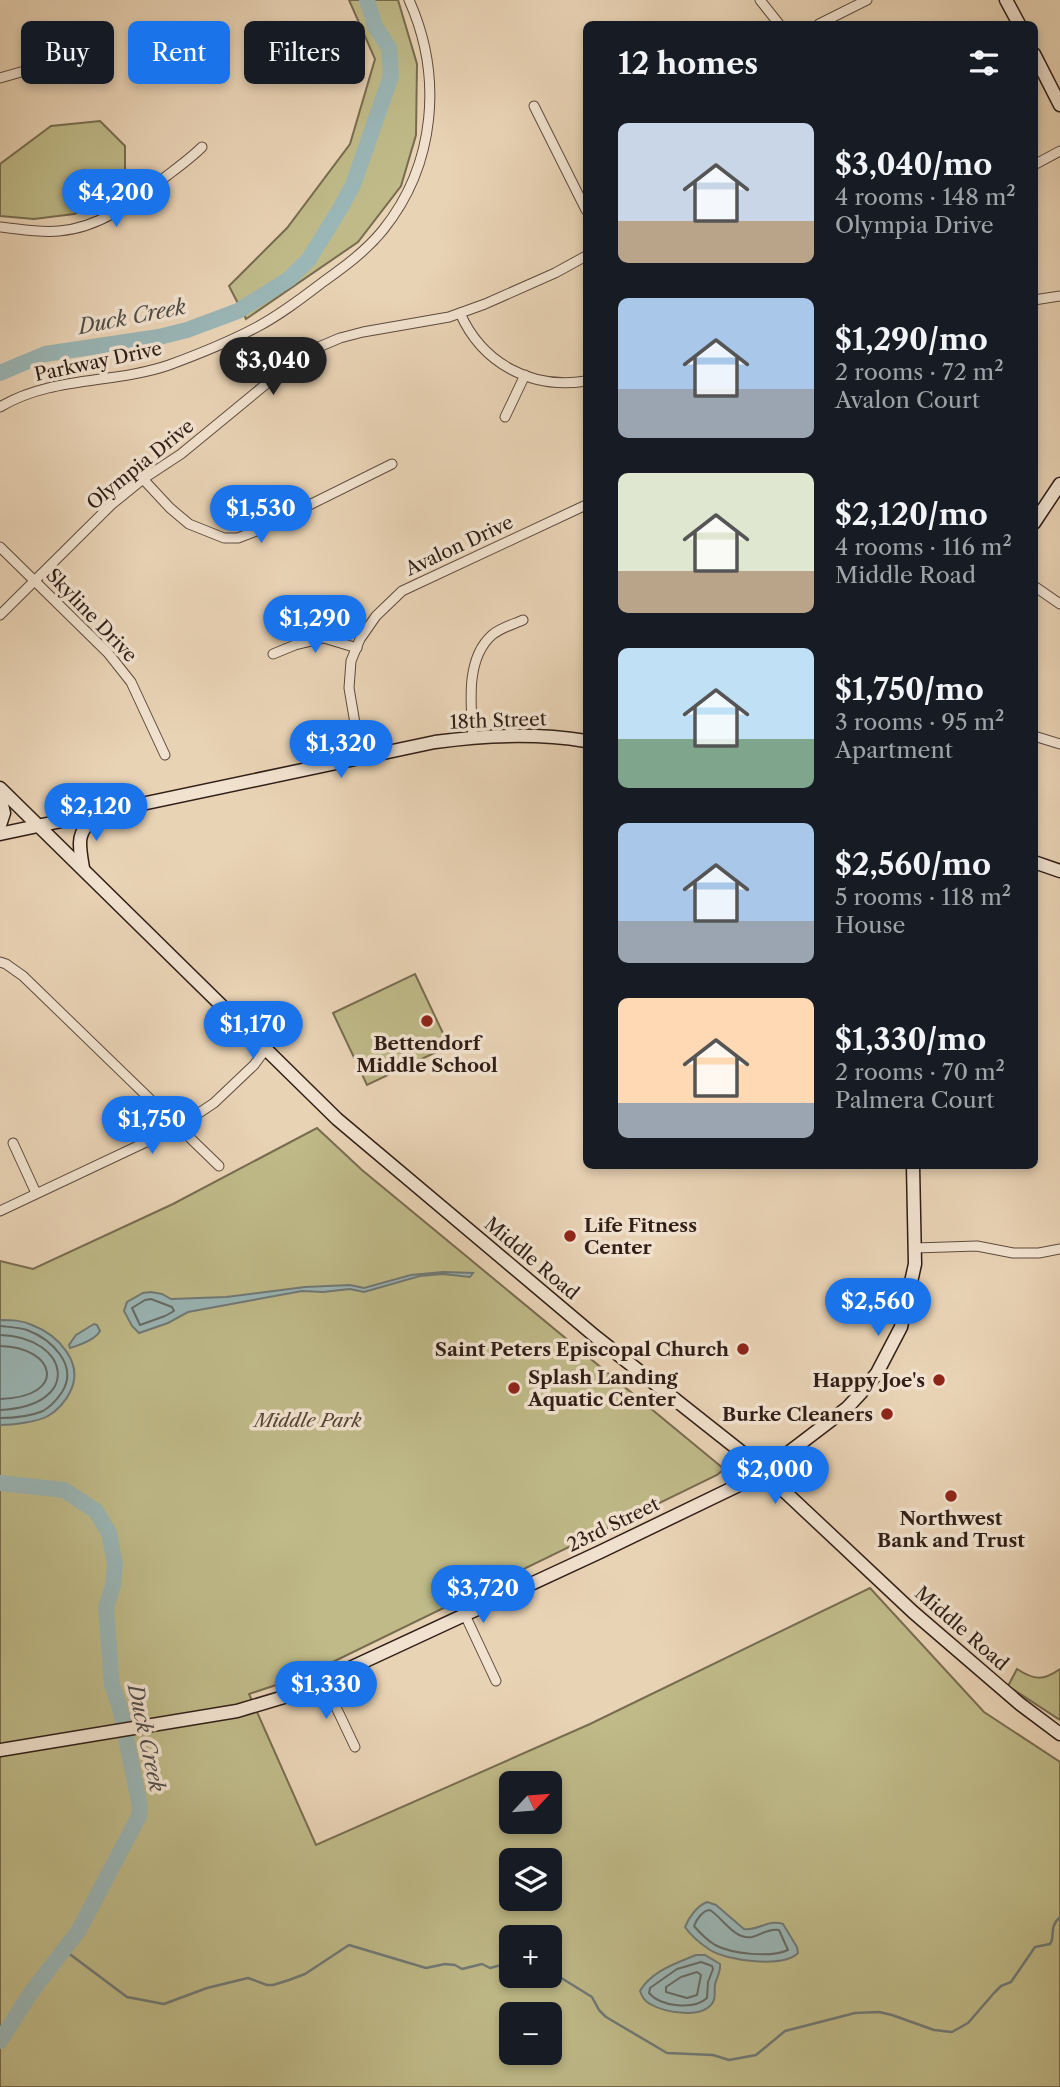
<!DOCTYPE html>
<meta charset="utf-8">
<style>
body{margin:0;font-family:"Libre Caslon Text",serif;background:#20242c;color:#f1f3f6;height:100vh;display:flex;flex-direction:column;font-size:26px;white-space:nowrap}
*{box-sizing:border-box;margin:0}
p{font-size:23px;color:#9ea1a6}
.icon{flex:none;width:38px;height:38px;fill:none;stroke:currentColor;stroke-width:2;stroke-linecap:round;stroke-linejoin:round}
.map{position:relative;flex:1;overflow:hidden}
.sheet{position:absolute;left:583px;top:21px;width:455px;height:1148px;display:flex;flex-direction:column;background:#171b24;border-radius:10px;box-shadow:0 4px 10px #0003}
.sheet>*{flex:none}
.hud{position:absolute;left:21px;top:21px;width:457px;height:63px;display:flex;gap:14px}
.needle{width:46px;rotate:64deg}
.tools{position:absolute;left:499px;top:1771px;display:grid;gap:14px}
.tools a{display:grid;place-items:center;width:63px;height:63px;border-radius:10px;background:#171b24;box-shadow:0 4px 10px #0003;font-size:35px}
.price{position:absolute;translate:-50% -60px;padding:0 16px;border-radius:24px;background:#1a73e8;color:#fff;font-size:23px;line-height:46px;filter:drop-shadow(0 2px 4px #0008)}
.price::after{content:'';position:absolute;left:50%;top:42px;width:21px;height:16px;margin-left:-10px;background:inherit;clip-path:polygon(0 0,100% 0,50% 100%)}
.price.selected{background:#222;color:#fff}
ul{padding:0;list-style:none}
li{display:flex;align-items:center;gap:21px;height:175px;padding:0 35px}
li span{display:grid;place-items:center;flex:none;width:196px;height:140px;border-radius:10px;color:#555}
li>.icon{margin-inline-start:auto}
span .icon{width:84px;height:84px;fill:#fffc;stroke-width:1}
li b{font-size:30px}
h2{display:flex;justify-content:space-between;align-items:center;height:84px;padding:0 35px;font-size:30px}
.pill{padding:0 24px;border-radius:10px;background:#171b24;box-shadow:0 4px 10px #0003;font-size:24px;line-height:63px}
.pill.selected{background:#1a73e8;color:#fff}
.map>svg:first-child{display:block}
.green{fill:#bfba88;stroke:#786c50;stroke-width:2;fill-rule:evenodd}
.water{fill:#9ab6b6;stroke:#707976;stroke-width:2}
.lines{fill:none;stroke-linecap:round;stroke-linejoin:round}
.shore{stroke:#656a66;stroke-width:2}
.stream{stroke:#707976;stroke-width:2.5}
.river{stroke:#9ab6b6;stroke-width:16}
.street-casing{stroke:#5e4b3e;stroke-width:11}
.secondary-casing{stroke:#301e17;stroke-width:15}
.street{stroke:#f1e2cf;stroke-width:9}
.secondary{stroke:#f1e2cf;stroke-width:12}
.poi-dot{fill:#8f2418;stroke:#f1e2cf;stroke-width:2.5}
.labels{text-anchor:middle;stroke-width:7;stroke-linejoin:round;paint-order:stroke}
.street-label{font-size:19px;fill:#301e17;stroke:#f1e2cf}
.poi-label{font-size:19px;font-weight:bold;fill:#301e17;stroke:#f1e2cf;text-anchor:end}
.park-label{font-size:19px;font-style:italic;fill:#544533;stroke:#f1e2cf}
.water-label{font-size:21px;font-style:italic;fill:#504c47;stroke:#f1e2cf}
</style>
<div class="map">
<svg width="1060" height="2087" viewBox="0 0 1060 2087">
<rect width="100%" height="100%" fill="#e9d3b5"/>
<filter id="stains"><feTurbulence type="fractalNoise" baseFrequency=".00286" numOctaves="4"/><feColorMatrix values="0 0 0 0 .2 0 0 0 0 .09 0 0 0 0 .02 0 0 0 .5 -.17"/></filter>
<radialGradient id="worn" r=".72"><stop offset=".6" stop-color="#630" stop-opacity="0"/><stop offset="1" stop-color="#630" stop-opacity=".3"/></radialGradient>
<!-- green -->
<g class="green">
<polygon points="349,0 398,0 417,64 416,135 401,186 358,242 246,319 229,286 287,228 350,144 375,59"/>
<polygon points="100,121 125,146 125,175 119,198 74,214 34,219 0,216 0,164 51,126"/>
<polygon points="415,974 449,1046 367,1085 333,1013"/>
<path d="M317,1128L362,1170L724,1469L717,1475L306,1675L249,1694L316,1845L590,1724L870,1588L984,1712L1060,1762V2087H0V1261L33,1269L173,1204ZM511,1783H550V1822H511ZM511,1860H550V1899H511ZM511,1937H550V1976H511ZM511,2014H550V2053H511Z"/>
<path d="M1017,1669C1034,1680 1043,1681 1060,1669V1720L1008,1686Z"/>
</g>
<!-- water -->
<g class="water">
<polygon points="443,1272 473,1273 470,1277 443,1274 420,1276 364,1292 350,1289 323,1292 302,1291 188,1312 168,1323 139,1333 132,1326 124,1311 127,1302 143,1293 151,1292 162,1294 171,1299 226,1297 305,1287 350,1285 364,1288 411,1275"/>
<path d="M0,1320C11,1320 22,1320 32,1325C58,1335 85,1363 70,1392C66,1401 57,1411 48,1416C37,1422 12,1425 0,1425Z"/>
<path d="M94,1324L97,1325L100,1331C95,1340 80,1345 70,1348L69,1345L76,1335Z"/>
<path d="M707,1902L716,1905L744,1929C758,1931 768,1919 783,1924L797,1947L798,1953C783,1968 728,1961 710,1950C701,1944 691,1936 685,1927C689,1917 697,1906 707,1902Z"/>
<path d="M696,1955H705L720,1964C721,1973 716,1977 715,1985C714,1991 716,1997 713,2002C703,2020 664,2012 650,2004C644,2001 642,1996 640,1991C651,1971 677,1963 696,1955Z"/>
</g>
<g class="lines">
<!-- shore -->
<g class="shore">
<polygon points="151,1299 172,1307 174,1311 165,1316 140,1325 132,1308 145,1300"/>
<path d="M0,1326C9,1327 18,1327 27,1330C51,1339 79,1365 62,1392C58,1398 50,1407 43,1411C31,1416 13,1418 0,1418"/>
<path d="M0,1335C70,1337 84,1406 0,1410"/>
<path d="M0,1346C56,1347 69,1397 0,1399"/>
<path d="M710,1910C723,1918 734,1940 752,1937C761,1935 768,1928 779,1930L788,1950C771,1958 732,1954 715,1945C707,1940 700,1933 694,1926C696,1920 703,1910 710,1910Z"/>
<path d="M701,1962L712,1966L713,1969L708,1982L707,1998C694,2010 661,2007 649,1993L650,1988L677,1969Z"/>
<polygon points="697,1972 701,1975 697,1995 687,1998 666,1992 666,1987 681,1977"/>
</g>
<!-- stream -->
<g class="stream">
<polyline points="64,1952 71,1955 127,1997 164,2004 207,1988 248,1978 267,1985 273,1985 289,1980 305,1974 349,1945 426,1968 445,1964 455,1965 462,1969 482,1964 490,1968 501,1965 511,1967"/>
<path d="M550,1971L592,1997L599,2010L606,2017L667,2053L713,2055L729,2060L756,2055L785,2031L855,2013L879,2012L892,2015L934,2030L952,2032L968,2023L994,1993L1001,1986L1011,1982L1035,1947L1050,1944C1056,1935 1048,1928 1060,1917"/>
</g>
<!-- river -->
<g class="river">
<polyline points="0,373 45,354 159,337 187,330 238,311 289,279 309,259 340,209 353,185 391,76 389,48 375,26 367,0"/>
<polyline points="0,1483 64,1490 96,1511 109,1533 115,1564 113,1586 106,1607 112,1685 120,1708 140,1807 139,1816 79,1930 30,1994 0,2041"/>
</g>
<!-- street casing -->
<g class="street-casing">
<g id="street">
<polyline points="760,0 779,24"/>
<polyline points="819,24 867,0"/>
<polyline points="0,78 88,53"/>
<polyline points="534,106 586,210"/>
<polyline points="1034,165 1060,151"/>
<path d="M0,227C20,229 40,233 59,231C100,228 134,201 164,178C177,168 191,158 202,147"/>
<polyline points="1034,300 1060,296"/>
<path d="M460,313C482,363 531,390 586,381"/>
<path d="M0,407C51,376 114,384 169,365C199,354 229,342 257,327C280,315 302,298 323,282C344,267 366,251 383,230C436,164 443,76 409,0"/>
<polyline points="505,417 525,375"/>
<polyline points="143,479 170,508 189,524 224,538 238,538 259,530 392,464"/>
<polyline points="0,547 108,653 131,682 165,755"/>
<polyline points="1034,586 1060,604"/>
<polyline points="0,615 111,505 143,479 181,454 271,380 314,349 340,338 363,332 449,317 485,304 555,273 586,256"/>
<polyline points="273,654 295,645 324,638 357,648"/>
<polyline points="1034,736 1060,744"/>
<path d="M473,737C471,705 465,659 492,635C500,628 514,624 523,620"/>
<polyline points="361,759 349,688 351,661 360,639 376,616 402,591 586,505"/>
<polyline points="0,962 6,964 23,976 219,1166"/>
<polyline points="13,1143 36,1193"/>
<polyline points="0,1211 178,1127 214,1103 254,1065 265,1050"/>
<polyline points="915,1248 977,1246 1013,1253 1039,1253 1060,1249"/>
<polyline points="465,1615 496,1681"/>
<polyline points="324,1682 355,1747"/>
</g>
</g>
<!-- secondary casing -->
<g class="secondary-casing">
<g id="secondary">
<polyline points="1006,0 1019,24"/>
<polyline points="1034,54 1060,105"/>
<polyline points="1034,523 1060,484"/>
<polyline points="0,788 337,1119 596,1337 749,1458 913,1612 1020,1704 1060,1734"/>
<polyline points="0,796 4,813 0,825"/>
<path d="M0,834L435,742C485,735 537,733 586,741"/>
<polyline points="1034,862 1060,871"/>
<path d="M83,868C78,840 77,834 96,813"/>
<polyline points="0,1750 237,1711 294,1694 600,1552 741,1484 784,1456 847,1408 860,1394 877,1373 901,1327 915,1264 913,1166"/>
</g>
</g>
<!-- street -->
<use href="#street" class="street"/>
<!-- secondary -->
<use href="#secondary" class="secondary"/>
</g>
<!-- markers -->
<g class="poi-dot">
<circle cx="427" cy="1021" r="7"/>
<circle cx="570" cy="1236" r="7"/>
<circle cx="743" cy="1349" r="7"/>
<circle cx="939" cy="1380" r="7"/>
<circle cx="514" cy="1388" r="7"/>
<circle cx="887" cy="1414" r="7"/>
<circle cx="951" cy="1496" r="7"/>
</g>
<g class="labels">
<!-- street labels -->
<g class="street-label">
<text transform="translate(98 361) rotate(-12)" y="7">Parkway Drive</text>
<text transform="translate(140 464) rotate(-39)" y="7">Olympia Drive</text>
<text transform="translate(459 545) rotate(-25)" y="7">Avalon Drive</text>
<text transform="translate(92 615) rotate(46)" y="7">Skyline Drive</text>
<text transform="translate(498 720) rotate(-2)" y="7">18th Street</text>
<text transform="translate(532 1258) rotate(40)" y="7">Middle Road</text>
<text transform="translate(613 1524) rotate(-26)" y="7">23rd Street</text>
<text transform="translate(962 1628) rotate(41)" y="7">Middle Road</text>
</g>
<!-- poi labels -->
<g class="poi-label">
<text x="427" y="1050" text-anchor="middle">Bettendorf<tspan x="427" dy="22">Middle School</tspan></text>
<text x="584" y="1232" text-anchor="start">Life Fitness<tspan x="584" dy="22">Center</tspan></text>
<text x="729" y="1356">Saint Peters Episcopal Church</text>
<text x="528" y="1384" text-anchor="start">Splash Landing<tspan x="528" dy="22">Aquatic Center</tspan></text>
<text x="925" y="1387">Happy Joe's</text>
<text x="873" y="1421">Burke Cleaners</text>
<text x="951" y="1525" text-anchor="middle">Northwest<tspan x="951" dy="22">Bank and Trust</tspan></text>
</g>
<!-- park labels -->
<g class="park-label">
<text x="308" y="1427">Middle Park</text>
</g>
<!-- water labels -->
<g class="water-label">
<text transform="translate(132 317) rotate(-11)" y="7">Duck Creek</text>
<text transform="translate(146 1738) rotate(78)" y="7">Duck Creek</text>
</g>
</g>
<rect width="100%" height="100%" filter="url(#stains)"/>
<rect width="100%" height="100%" fill="url(#worn)"/>
</svg>
<div class="tools">
<a><svg class="needle" viewBox="-14 -14 28 28"><path d="M0-13l5 13h-10z" fill="#e53935"/><path d="M0 13l5-13h-10z" fill="#9ea1a6"/></svg></a>
<a><svg class="icon" aria-label="layers" viewBox="0 0 24 24"><path d="M12 4l9 5-9 5-9-5zM3 14l9 5 9-5"/></svg></a>
<a>+</a>
<a>−</a>
</div>
<b class="price" style="left:116px;top:229px">$4,200</b>
<b class="price selected" style="left:273px;top:397px">$3,040</b>
<b class="price" style="left:261px;top:545px">$1,530</b>
<b class="price" style="left:315px;top:655px">$1,290</b>
<b class="price" style="left:341px;top:780px">$1,320</b>
<b class="price" style="left:96px;top:843px">$2,120</b>
<b class="price" style="left:253px;top:1061px">$1,170</b>
<b class="price" style="left:152px;top:1156px">$1,750</b>
<b class="price" style="left:878px;top:1338px">$2,560</b>
<b class="price" style="left:775px;top:1506px">$2,000</b>
<b class="price" style="left:483px;top:1625px">$3,720</b>
<b class="price" style="left:326px;top:1721px">$1,330</b>
<div class="hud">
<a class="pill">Buy</a>
<a class="pill selected">Rent</a>
<a class="pill">Filters</a>
</div>
<section class="sheet">
<h2>12 homes<svg class="icon" aria-label="filters" viewBox="0 0 24 24"><path d="M4 7h16M4 17h16"/><circle cx="9" cy="7" r="2"/><circle cx="15" cy="17" r="2"/></svg></h2>
<ul>
<li><span style="background:linear-gradient(#c9d6e8 70%,#b9a48a 0)"><svg class="icon" aria-label="home" viewBox="0 0 24 24"><path d="M3 11l9-7 9 7M6 9v11h12V9"/></svg></span><div><b>$3,040/mo</b><p>4 rooms · 148 m²</p><p>Olympia Drive</p></div></li>
<li><span style="background:linear-gradient(#a9c7e8 65%,#9aa5b1 0)"><svg class="icon" aria-label="home" viewBox="0 0 24 24"><path d="M3 11l9-7 9 7M6 9v11h12V9"/></svg></span><div><b>$1,290/mo</b><p>2 rooms · 72 m²</p><p>Avalon Court</p></div></li>
<li><span style="background:linear-gradient(#dfe7d0 70%,#b9a48a 0)"><svg class="icon" aria-label="home" viewBox="0 0 24 24"><path d="M3 11l9-7 9 7M6 9v11h12V9"/></svg></span><div><b>$2,120/mo</b><p>4 rooms · 116 m²</p><p>Middle Road</p></div></li>
<li><span style="background:linear-gradient(#bfe0f5 65%,#7fa58c 0)"><svg class="icon" aria-label="home" viewBox="0 0 24 24"><path d="M3 11l9-7 9 7M6 9v11h12V9"/></svg></span><div><b>$1,750/mo</b><p>3 rooms · 95 m²</p><p>Apartment</p></div></li>
<li><span style="background:linear-gradient(#a9c7e8 70%,#9aa5b1 0)"><svg class="icon" aria-label="home" viewBox="0 0 24 24"><path d="M3 11l9-7 9 7M6 9v11h12V9"/></svg></span><div><b>$2,560/mo</b><p>5 rooms · 118 m²</p><p>House</p></div></li>
<li><span style="background:linear-gradient(#ffd9b3 75%,#9aa5b1 0)"><svg class="icon" aria-label="home" viewBox="0 0 24 24"><path d="M3 11l9-7 9 7M6 9v11h12V9"/></svg></span><div><b>$1,330/mo</b><p>2 rooms · 70 m²</p><p>Palmera Court</p></div></li>
</ul>
</section>
</div>
